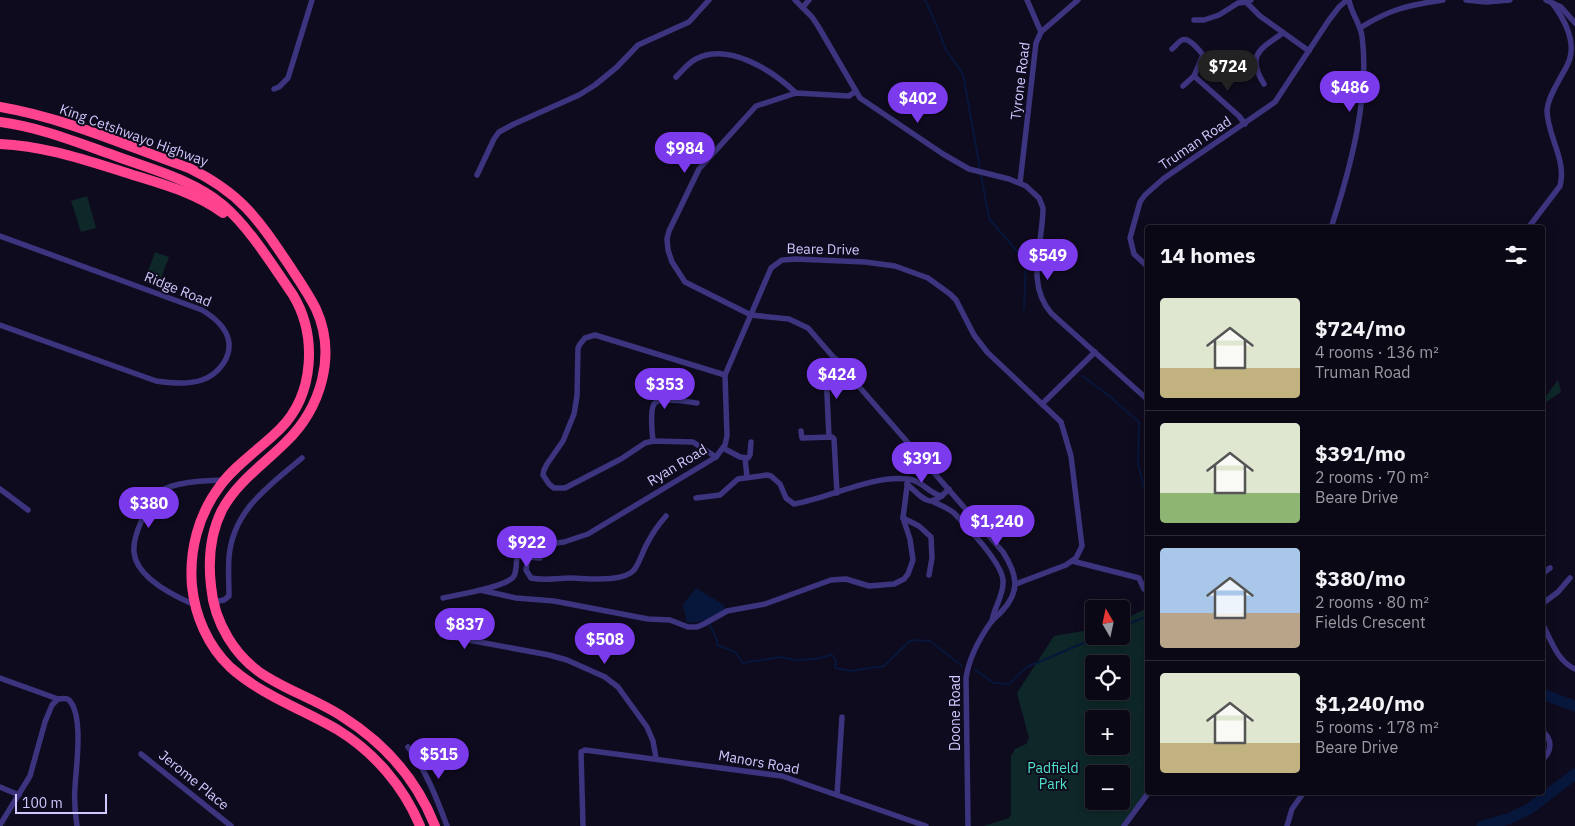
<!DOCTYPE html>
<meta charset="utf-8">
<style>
body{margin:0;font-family:"IBM Plex Sans",sans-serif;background:#14111f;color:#f1f3f6;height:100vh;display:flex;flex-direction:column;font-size:19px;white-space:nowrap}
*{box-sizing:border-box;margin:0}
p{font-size:16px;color:#9a9aa1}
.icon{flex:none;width:28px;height:28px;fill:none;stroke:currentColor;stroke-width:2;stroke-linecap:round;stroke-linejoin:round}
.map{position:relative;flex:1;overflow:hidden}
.panel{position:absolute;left:1145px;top:225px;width:400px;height:570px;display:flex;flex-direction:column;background:#0b0816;border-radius:5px;box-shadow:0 2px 12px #0003,0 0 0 1px #2b2935}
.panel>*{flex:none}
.needle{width:32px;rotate:351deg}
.buttons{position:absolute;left:1085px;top:600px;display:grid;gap:10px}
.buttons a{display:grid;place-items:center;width:45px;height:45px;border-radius:5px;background:#0b0816;box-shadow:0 2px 12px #0003,0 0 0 1px #2b2935;font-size:25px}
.scale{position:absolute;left:15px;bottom:12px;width:92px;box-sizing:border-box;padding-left:5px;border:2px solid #d2c8ff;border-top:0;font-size:14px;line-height:18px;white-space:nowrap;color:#d2c8ff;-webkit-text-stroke:4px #0f0b1e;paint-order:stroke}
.price{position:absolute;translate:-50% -42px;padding:0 11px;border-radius:18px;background:#7c3aed;color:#fff;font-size:16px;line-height:32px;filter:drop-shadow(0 1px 2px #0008)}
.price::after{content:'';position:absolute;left:50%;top:30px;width:15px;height:11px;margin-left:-8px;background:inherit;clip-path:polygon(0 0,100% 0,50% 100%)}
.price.active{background:#222;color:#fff}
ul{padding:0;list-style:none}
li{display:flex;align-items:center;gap:15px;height:125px;padding:0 15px}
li+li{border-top:1px solid #2b2935}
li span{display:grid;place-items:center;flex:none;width:140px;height:100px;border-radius:5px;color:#555}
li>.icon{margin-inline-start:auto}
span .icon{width:60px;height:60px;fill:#fffc;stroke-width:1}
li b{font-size:21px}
h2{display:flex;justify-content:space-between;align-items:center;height:60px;padding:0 15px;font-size:21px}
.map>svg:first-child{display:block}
.green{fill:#0e2728;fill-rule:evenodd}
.water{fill:#07163b}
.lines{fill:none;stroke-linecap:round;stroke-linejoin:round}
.stream{stroke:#07163b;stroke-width:2}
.river{stroke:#07163b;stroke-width:11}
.street{stroke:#3c347e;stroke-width:5.5}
.highway{stroke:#ff438f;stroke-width:10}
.labels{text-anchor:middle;stroke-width:4;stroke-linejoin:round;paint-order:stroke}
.street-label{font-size:14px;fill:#d2c8ff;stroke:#0f0b1e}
.park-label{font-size:14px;fill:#51e2c8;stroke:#0f0b1e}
</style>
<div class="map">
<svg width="1575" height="826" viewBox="0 0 1575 826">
<rect width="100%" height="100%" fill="#0f0b1e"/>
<!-- green -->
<g class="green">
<polygon points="87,196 96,228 81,232 71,201"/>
<polygon points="155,252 169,257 158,286 144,282"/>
<polygon points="1558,380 1561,392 1545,403 1543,400"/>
<path d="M1147,608V790L1122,826H984L1009,818L1011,814V756L1015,749L1026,744L1029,738L1017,693L1054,636L1094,629V636H1121V621ZM1094,664H1121V691H1094ZM1094,719H1121V746H1094ZM1094,774H1121V801H1094Z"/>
</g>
<!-- water -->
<path class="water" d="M696,588L724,605V610C712,617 701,625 687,622L683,605Z"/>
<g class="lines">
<!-- stream -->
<g class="stream">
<polyline points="925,0 936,24 946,50 963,74 989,219 1026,261 1024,309"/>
<polyline points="1082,376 1108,395 1139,422 1138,463 1148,504"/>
<polyline points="710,625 717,640 717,645 735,652 743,663 780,657 795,660 815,659 832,655 836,661 835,668 851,671 884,666 911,640 930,641 962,666"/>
<polyline points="1121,627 1148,616"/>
<polyline points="975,670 994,683 1009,684 1027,667 1100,636"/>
</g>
<!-- river -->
<g class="river">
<polyline points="1542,694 1575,706"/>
<polyline points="1482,826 1508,819 1529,809 1575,774"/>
</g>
<!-- street -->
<g class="street">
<path d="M795,0L812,17L818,26L860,98L943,154L969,169L1009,179L1026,186L1039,198L1043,208C1043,245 1025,282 1051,313L1148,400"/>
<polyline points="1027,0 1041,32"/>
<polyline points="1466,0 1486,2 1510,0"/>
<polyline points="1546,0 1561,7 1575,23"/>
<polyline points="1246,2 1260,16 1309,51"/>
<polyline points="803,7 809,0"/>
<polyline points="1194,20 1204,20 1219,15 1238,3 1246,2 1251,0"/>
<path d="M1360,28C1390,9 1409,5 1443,0"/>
<path d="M1172,49C1175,47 1179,41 1182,40C1189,37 1199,50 1203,55L1194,76L1183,86"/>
<polyline points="1194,76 1239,116 1245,124"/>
<path d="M676,77C682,71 688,63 696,59C729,42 773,71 796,93"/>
<path d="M1264,84C1246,55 1260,49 1283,33"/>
<polyline points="274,89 279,87 288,78 312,0"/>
<path d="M856,91L849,96L796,93L756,106L699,169L669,231L667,239L668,250L672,262L685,282L751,315L789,319L808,328L1003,552C1017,574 1021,591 1002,611C999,615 994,618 991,622C979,639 969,658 966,678L968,826"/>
<polyline points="477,175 494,139 499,132 514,124 579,95 595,85 617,67 638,45 689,22 709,0"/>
<polyline points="1020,183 1036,43 1041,32 1078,0"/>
<path d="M1331,228C1350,170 1370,96 1362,36C1360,23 1351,13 1349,0"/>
<path d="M1528,228L1560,186C1567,159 1547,136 1547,110C1548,100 1553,91 1558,82C1562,74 1568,66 1570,58C1575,39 1564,19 1553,4"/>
<path d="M0,236L202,310C212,316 224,325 228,338C233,356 219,374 202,380C188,385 170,383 156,381L0,325"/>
<polyline points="1148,267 1134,254 1130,238 1140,202 1145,195 1163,179 1275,102 1329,20 1339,7 1347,0"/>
<polyline points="1042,404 1095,352"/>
<polyline points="801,431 802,438 832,437 834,439 837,493"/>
<polyline points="829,437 826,373 828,368 836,359"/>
<path d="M653,441C652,433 650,410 654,404C659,396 689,402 697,403"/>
<polyline points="723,448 740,457 748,458 750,455 751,442"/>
<polyline points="716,457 693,442 653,441 645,443 621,459 565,488 554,488 549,484 543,475 544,470 547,464 563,441 574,414 577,396 578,348 580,344 585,338 595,335 725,375"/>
<polyline points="745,458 747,477"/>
<path d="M907,484C925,500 929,510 949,489"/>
<polyline points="0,489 28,510"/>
<path d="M696,498L720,495L738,479L767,475L771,476L780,484L786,498L794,504C830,498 871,475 908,479C922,480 929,494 942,496"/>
<path d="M934,502C940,505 948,508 954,513C966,525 1003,564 1003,581C1004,595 994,607 992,621"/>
<polyline points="903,518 919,526 931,537 932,558 929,575"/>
<polyline points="517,556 519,552 526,547 564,542 588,534 716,457 725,445 727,436 725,375 771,268 782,260 796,259 865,262 895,266 928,278 950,294 956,300 974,335 987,352 1061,422 1071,456 1082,546 1076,558 1066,565 1016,584"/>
<polyline points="517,556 540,558"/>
<path d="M528,558L526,570L531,578C545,581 556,578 570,578C585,578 623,583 634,570C640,562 643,550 648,542C653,532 659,524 666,516"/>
<polyline points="1072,561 1139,578 1144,589"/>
<polyline points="1542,574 1550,568"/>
<polyline points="480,590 516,598 554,601 648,619 670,620 688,627 697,627 704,624 727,611 765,604 831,580 846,579 869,586 894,584 904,579 908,574 913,560 910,539 903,518 908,479"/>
<path d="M443,598C456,595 508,587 514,576C517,570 516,562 517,556"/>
<path d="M213,602L224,600L229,596C229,583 228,570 229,557C233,510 269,486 302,458"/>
<polyline points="1542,604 1558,592 1570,578"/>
<path d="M195,605C174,596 136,578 134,552C133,542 137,531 141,522C144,511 150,497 161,491C176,481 206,481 224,480"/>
<path d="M1542,623C1551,640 1557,661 1575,669"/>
<polyline points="442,635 549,655 567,660 605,677 618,687 647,727 653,741 656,758"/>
<path d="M0,678L58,699C62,699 66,697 69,700C84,715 76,768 75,787C74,800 75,813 77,826"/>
<path d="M1542,731C1553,739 1552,752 1542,760"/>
<path d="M408,747C426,770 437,799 447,826"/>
<polyline points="141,754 231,826"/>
<polyline points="0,787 19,795"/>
<polyline points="837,795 842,717"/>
<polyline points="0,825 30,776 45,722 52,705 58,699"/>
<polyline points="583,826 581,752 585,750 782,776 926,826"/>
<polyline points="1124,826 1149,792"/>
<polyline points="1287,826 1292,809 1304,792"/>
</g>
<!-- highway -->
<g class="highway">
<path d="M0,107C65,118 127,146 189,168C241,193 258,219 289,265C298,279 308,293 316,309C337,355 321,408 286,442C264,464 237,482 222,510C210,534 208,560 211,586C214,622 235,658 267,677C291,692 319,701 343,717C384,743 417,780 435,826"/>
<path d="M0,122C39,127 76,142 113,155C150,169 192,179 223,205C249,227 273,266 293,295C317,335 315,394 280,429C261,448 235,465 220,486C198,515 189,551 192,586C195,616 208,646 230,667C261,695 302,709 338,730C374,752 404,787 420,826"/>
<path d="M0,144C45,146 85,160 127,173C161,184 194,192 223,213"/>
</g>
</g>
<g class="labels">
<!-- street labels -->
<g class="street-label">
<text transform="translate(1020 81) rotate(-83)" y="5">Tyrone Road</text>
<text transform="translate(134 135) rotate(20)" y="5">King Cetshwayo Highway</text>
<text transform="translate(1195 143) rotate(-34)" y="5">Truman Road</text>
<text transform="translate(823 249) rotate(1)" y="5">Beare Drive</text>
<text transform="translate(178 289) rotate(22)" y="5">Ridge Road</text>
<text transform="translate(677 465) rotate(-31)" y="5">Ryan Road</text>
<text transform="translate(955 713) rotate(-90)" y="5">Doone Road</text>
<text transform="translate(759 762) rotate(10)" y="5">Manors Road</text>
<text transform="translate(194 780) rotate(39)" y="5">Jerome Place</text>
</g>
<!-- park labels -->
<g class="park-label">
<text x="1053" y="773">Padfield<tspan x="1053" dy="16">Park</tspan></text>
</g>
</g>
</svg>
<div class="buttons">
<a><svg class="needle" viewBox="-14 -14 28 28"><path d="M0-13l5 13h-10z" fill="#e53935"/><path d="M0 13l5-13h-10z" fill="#9a9aa1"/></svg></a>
<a><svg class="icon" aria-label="locate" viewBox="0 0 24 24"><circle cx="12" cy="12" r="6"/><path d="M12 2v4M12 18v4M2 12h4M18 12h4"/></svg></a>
<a>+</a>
<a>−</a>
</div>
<div class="scale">100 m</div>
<b class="price active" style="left:1228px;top:92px">$724</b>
<b class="price" style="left:1350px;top:113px">$486</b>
<b class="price" style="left:918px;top:124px">$402</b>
<b class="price" style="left:685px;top:174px">$984</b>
<b class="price" style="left:1048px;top:281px">$549</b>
<b class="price" style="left:837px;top:400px">$424</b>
<b class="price" style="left:665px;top:410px">$353</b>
<b class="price" style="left:922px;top:484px">$391</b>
<b class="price" style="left:149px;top:529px">$380</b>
<b class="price" style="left:997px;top:547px">$1,240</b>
<b class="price" style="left:527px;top:568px">$922</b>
<b class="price" style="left:465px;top:650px">$837</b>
<b class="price" style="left:605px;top:665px">$508</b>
<b class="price" style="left:439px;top:780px">$515</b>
<section class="panel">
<h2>14 homes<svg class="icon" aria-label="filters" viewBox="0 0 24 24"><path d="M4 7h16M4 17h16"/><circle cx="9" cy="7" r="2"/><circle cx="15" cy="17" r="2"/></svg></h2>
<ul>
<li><span style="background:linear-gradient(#dfe7d0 70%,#c2b280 0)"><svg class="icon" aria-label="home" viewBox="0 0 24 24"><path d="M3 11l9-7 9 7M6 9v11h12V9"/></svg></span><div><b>$724/mo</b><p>4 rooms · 136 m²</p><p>Truman Road</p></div></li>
<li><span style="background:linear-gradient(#dfe7d0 70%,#8fb573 0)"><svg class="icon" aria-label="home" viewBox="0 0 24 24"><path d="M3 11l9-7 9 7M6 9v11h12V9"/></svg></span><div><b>$391/mo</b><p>2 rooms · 70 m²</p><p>Beare Drive</p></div></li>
<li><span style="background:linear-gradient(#a9c7e8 65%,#b9a48a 0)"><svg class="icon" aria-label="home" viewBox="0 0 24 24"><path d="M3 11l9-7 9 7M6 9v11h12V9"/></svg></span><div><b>$380/mo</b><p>2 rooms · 80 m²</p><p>Fields Crescent</p></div></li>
<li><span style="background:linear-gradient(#dfe7d0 70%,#c2b280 0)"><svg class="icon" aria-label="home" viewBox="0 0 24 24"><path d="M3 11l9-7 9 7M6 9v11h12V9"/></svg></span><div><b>$1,240/mo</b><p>5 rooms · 178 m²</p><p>Beare Drive</p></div></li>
</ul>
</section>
</div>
